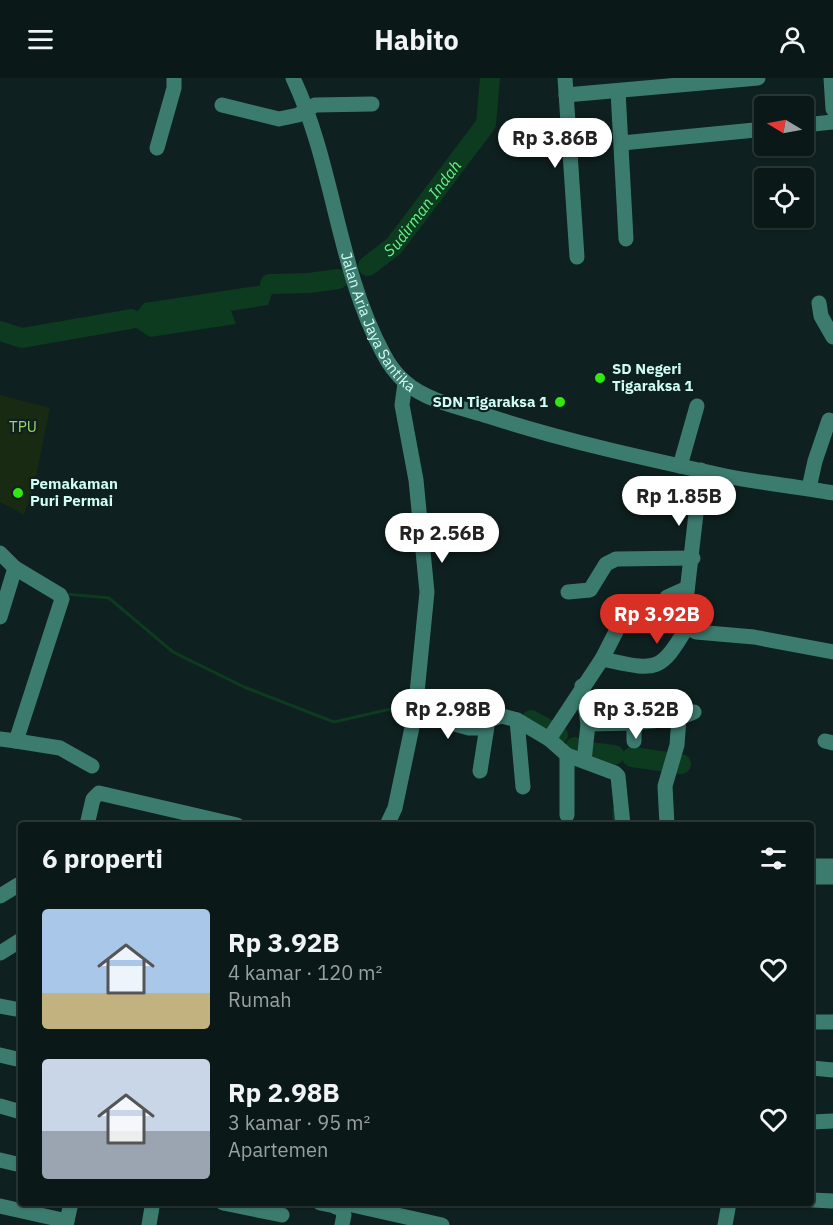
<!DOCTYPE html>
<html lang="id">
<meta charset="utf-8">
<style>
body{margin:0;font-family:"IBM Plex Sans",sans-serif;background:#132120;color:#f1f3f6;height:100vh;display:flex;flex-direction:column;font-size:22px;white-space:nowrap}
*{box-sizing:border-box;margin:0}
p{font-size:20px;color:#99a0a1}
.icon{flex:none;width:33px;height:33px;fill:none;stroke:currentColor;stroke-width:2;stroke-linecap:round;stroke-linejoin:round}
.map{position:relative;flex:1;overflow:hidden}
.details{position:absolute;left:18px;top:744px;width:796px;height:384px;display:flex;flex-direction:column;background:#0a1817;border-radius:6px;box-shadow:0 2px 4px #0004,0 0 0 2px #2a3736}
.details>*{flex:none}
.needle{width:39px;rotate:280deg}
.buttons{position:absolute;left:754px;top:18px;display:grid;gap:12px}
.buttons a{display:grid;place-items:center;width:60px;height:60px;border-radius:6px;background:#0a1817;box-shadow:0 2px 4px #0004,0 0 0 2px #2a3736;font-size:30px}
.price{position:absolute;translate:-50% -51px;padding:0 14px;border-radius:21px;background:#fff;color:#222;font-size:20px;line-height:39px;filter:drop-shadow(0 2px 3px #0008)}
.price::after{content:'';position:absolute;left:50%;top:36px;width:18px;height:14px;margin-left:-9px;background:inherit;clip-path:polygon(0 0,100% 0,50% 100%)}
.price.current{background:#d93025;color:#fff}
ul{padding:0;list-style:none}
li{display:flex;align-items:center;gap:18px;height:150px;padding:0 24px}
li span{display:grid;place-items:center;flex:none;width:168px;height:120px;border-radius:6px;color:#555}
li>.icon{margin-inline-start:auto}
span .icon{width:72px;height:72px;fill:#fffc;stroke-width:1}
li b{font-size:26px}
h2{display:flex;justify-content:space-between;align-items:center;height:72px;padding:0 24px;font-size:26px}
header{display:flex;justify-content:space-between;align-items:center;height:78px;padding:0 24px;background:#0a1817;font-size:27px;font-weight:700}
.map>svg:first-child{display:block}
.green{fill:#182a12}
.water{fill:#0c3b1f}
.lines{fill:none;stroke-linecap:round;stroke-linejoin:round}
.stream{stroke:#0c3b1f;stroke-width:3}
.river{stroke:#0c3b1f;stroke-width:20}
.minor{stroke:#3c7c6f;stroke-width:15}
.poi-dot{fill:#2fe90f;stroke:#0e201f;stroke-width:2}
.labels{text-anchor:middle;stroke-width:4.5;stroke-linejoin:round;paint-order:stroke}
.street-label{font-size:15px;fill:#d0fcf6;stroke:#0e201f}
.poi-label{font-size:15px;font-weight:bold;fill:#d0fcf6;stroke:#0e201f;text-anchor:start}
.park-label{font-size:15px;fill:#9cd762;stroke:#0e201f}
.water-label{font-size:16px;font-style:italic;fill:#65f585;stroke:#0e201f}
</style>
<header><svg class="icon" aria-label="menu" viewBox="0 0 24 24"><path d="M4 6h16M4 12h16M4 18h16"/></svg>Habito<svg class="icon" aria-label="person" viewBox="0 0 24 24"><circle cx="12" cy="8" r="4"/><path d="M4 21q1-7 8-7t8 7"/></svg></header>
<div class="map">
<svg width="833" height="1147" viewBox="0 0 833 1147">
<rect width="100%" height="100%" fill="#0e201f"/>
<!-- green -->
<polygon class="green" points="0,317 50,330 35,403 24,437 0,424"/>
<!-- water -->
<polygon class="water" points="270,206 273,213 268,227 231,233 236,246 150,259 136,250 131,241 144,225"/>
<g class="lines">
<!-- stream -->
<g class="stream">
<polyline points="66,516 109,520 173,574 244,609 334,644 386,632 406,630"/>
<polyline points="614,677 614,688"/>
<polyline points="614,731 614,747"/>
</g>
<!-- river -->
<g class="river">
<path id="s1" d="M368,188L394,168L486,46L490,0"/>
<polyline points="270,206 309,205 338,201"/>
<polyline points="0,253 22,260 131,241"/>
<polyline points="531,642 558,657"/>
<polyline points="575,669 580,673 614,677"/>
<polyline points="632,679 681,686"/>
</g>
<!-- minor -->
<g class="minor">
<path id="s2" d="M293,0C334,87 337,189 383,275C388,285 397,297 405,304C426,323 462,330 488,338C565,363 643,380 721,397C758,405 796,408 833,415"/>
<polyline points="565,0 577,179"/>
<polyline points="831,0 833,31"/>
<polyline points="618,13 626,161"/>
<polyline points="566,17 758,0"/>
<polyline points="222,27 279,41 298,37 315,27 372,26"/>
<polyline points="804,47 833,44"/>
<polyline points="622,65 765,51"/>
<polyline points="157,70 174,10 174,0"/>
<polyline points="819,225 821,238 833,259"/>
<polyline points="680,388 697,328"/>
<polyline points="701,392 684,540 687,549 696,554 754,559 833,574"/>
<polyline points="809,410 815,383 829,342"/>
<polyline points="0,475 15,490 60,517 62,521 16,663 0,661"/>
<polyline points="568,514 590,512 606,486 616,481 693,480"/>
<polyline points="0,539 15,490"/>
<path d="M602,581C655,592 659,597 687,549"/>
<polyline points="582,608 588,646 584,683"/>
<polyline points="415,635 469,650 486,650"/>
<polyline points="634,645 634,663"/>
<polyline points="588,646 634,645 679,640"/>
<polyline points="549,661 602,581 624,538 661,537 664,533 667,519 687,510"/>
<polyline points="16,663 60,670 92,688"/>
<polyline points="825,663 833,665"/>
<polyline points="480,693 488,642 502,638 517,642"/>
<polyline points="523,709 517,642 549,661 567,677 615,695 618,698 623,747"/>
<polyline points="567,737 567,677"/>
<polyline points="87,747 93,721 99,715 237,747"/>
<polyline points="387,747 395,730 415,635 427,514 416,402 402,327 405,305"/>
<polyline points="667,747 665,708 677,667 679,640 694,634"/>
<polyline points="812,788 833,788"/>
<polyline points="812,799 833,799"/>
<polyline points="0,818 18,807"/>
<polyline points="0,875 21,862"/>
<polyline points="0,928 21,932"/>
<polyline points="812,944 833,944"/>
<polyline points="0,977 21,982"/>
<polyline points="812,990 833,992"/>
<polyline points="0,1028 21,1034"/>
<polyline points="812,1044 833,1043"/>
<polyline points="0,1082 21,1087"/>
<polyline points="812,1122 833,1123"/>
<polyline points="223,1125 282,1137"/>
<polyline points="320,1125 340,1129 344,1137 342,1147"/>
<polyline points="0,1128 67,1143"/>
<polyline points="336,1129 348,1126 442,1147"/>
<polyline points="66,1147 71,1125"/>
<polyline points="149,1147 152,1129"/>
<polyline points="725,1147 729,1125"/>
</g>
</g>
<!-- markers -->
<g class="poi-dot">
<circle cx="600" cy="300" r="6"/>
<circle cx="560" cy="324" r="6"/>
<circle cx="18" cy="415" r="6"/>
</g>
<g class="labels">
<!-- street labels -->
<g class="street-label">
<text dy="5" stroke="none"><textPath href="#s2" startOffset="260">Jalan Aria Jaya Santika</textPath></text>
</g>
<!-- poi labels -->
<g class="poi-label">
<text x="612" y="296">SD Negeri<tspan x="612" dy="17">Tigaraksa 1</tspan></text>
<text x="548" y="329" text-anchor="end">SDN Tigaraksa 1</text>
<text x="30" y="411">Pemakaman<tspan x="30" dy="17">Puri Permai</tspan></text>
</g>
<!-- park labels -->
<g class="park-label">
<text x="23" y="354">TPU</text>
</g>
<!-- water labels -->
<g class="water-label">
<text dy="6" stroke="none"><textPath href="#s1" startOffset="80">Sudirman Indah</textPath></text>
</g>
</g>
</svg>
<div class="buttons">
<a><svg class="needle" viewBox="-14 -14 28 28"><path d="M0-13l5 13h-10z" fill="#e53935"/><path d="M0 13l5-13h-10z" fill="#99a0a1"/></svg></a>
<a><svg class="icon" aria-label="locate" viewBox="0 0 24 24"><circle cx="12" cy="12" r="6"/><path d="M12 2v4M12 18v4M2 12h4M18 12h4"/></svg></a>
</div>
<b class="price" style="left:555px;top:91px">Rp 3.86B</b>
<b class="price" style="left:679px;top:449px">Rp 1.85B</b>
<b class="price" style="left:442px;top:486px">Rp 2.56B</b>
<b class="price current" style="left:657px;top:567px">Rp 3.92B</b>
<b class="price" style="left:448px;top:662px">Rp 2.98B</b>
<b class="price" style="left:636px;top:662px">Rp 3.52B</b>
<section class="details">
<h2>6 properti<svg class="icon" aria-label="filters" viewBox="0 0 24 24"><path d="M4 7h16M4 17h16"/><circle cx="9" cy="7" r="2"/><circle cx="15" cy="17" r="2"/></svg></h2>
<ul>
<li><span style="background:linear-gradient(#a9c7e8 70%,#c2b280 0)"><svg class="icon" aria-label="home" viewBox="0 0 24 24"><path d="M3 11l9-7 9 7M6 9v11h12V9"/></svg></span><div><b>Rp 3.92B</b><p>4 kamar · 120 m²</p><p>Rumah</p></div><svg class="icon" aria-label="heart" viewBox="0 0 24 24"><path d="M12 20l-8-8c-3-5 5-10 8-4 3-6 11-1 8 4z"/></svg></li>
<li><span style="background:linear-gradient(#c9d6e8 60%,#9aa5b1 0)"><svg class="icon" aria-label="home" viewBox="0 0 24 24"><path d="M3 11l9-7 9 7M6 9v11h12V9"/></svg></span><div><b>Rp 2.98B</b><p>3 kamar · 95 m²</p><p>Apartemen</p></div><svg class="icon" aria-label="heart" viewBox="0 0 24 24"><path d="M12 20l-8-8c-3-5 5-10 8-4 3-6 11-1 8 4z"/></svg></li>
</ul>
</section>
</div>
